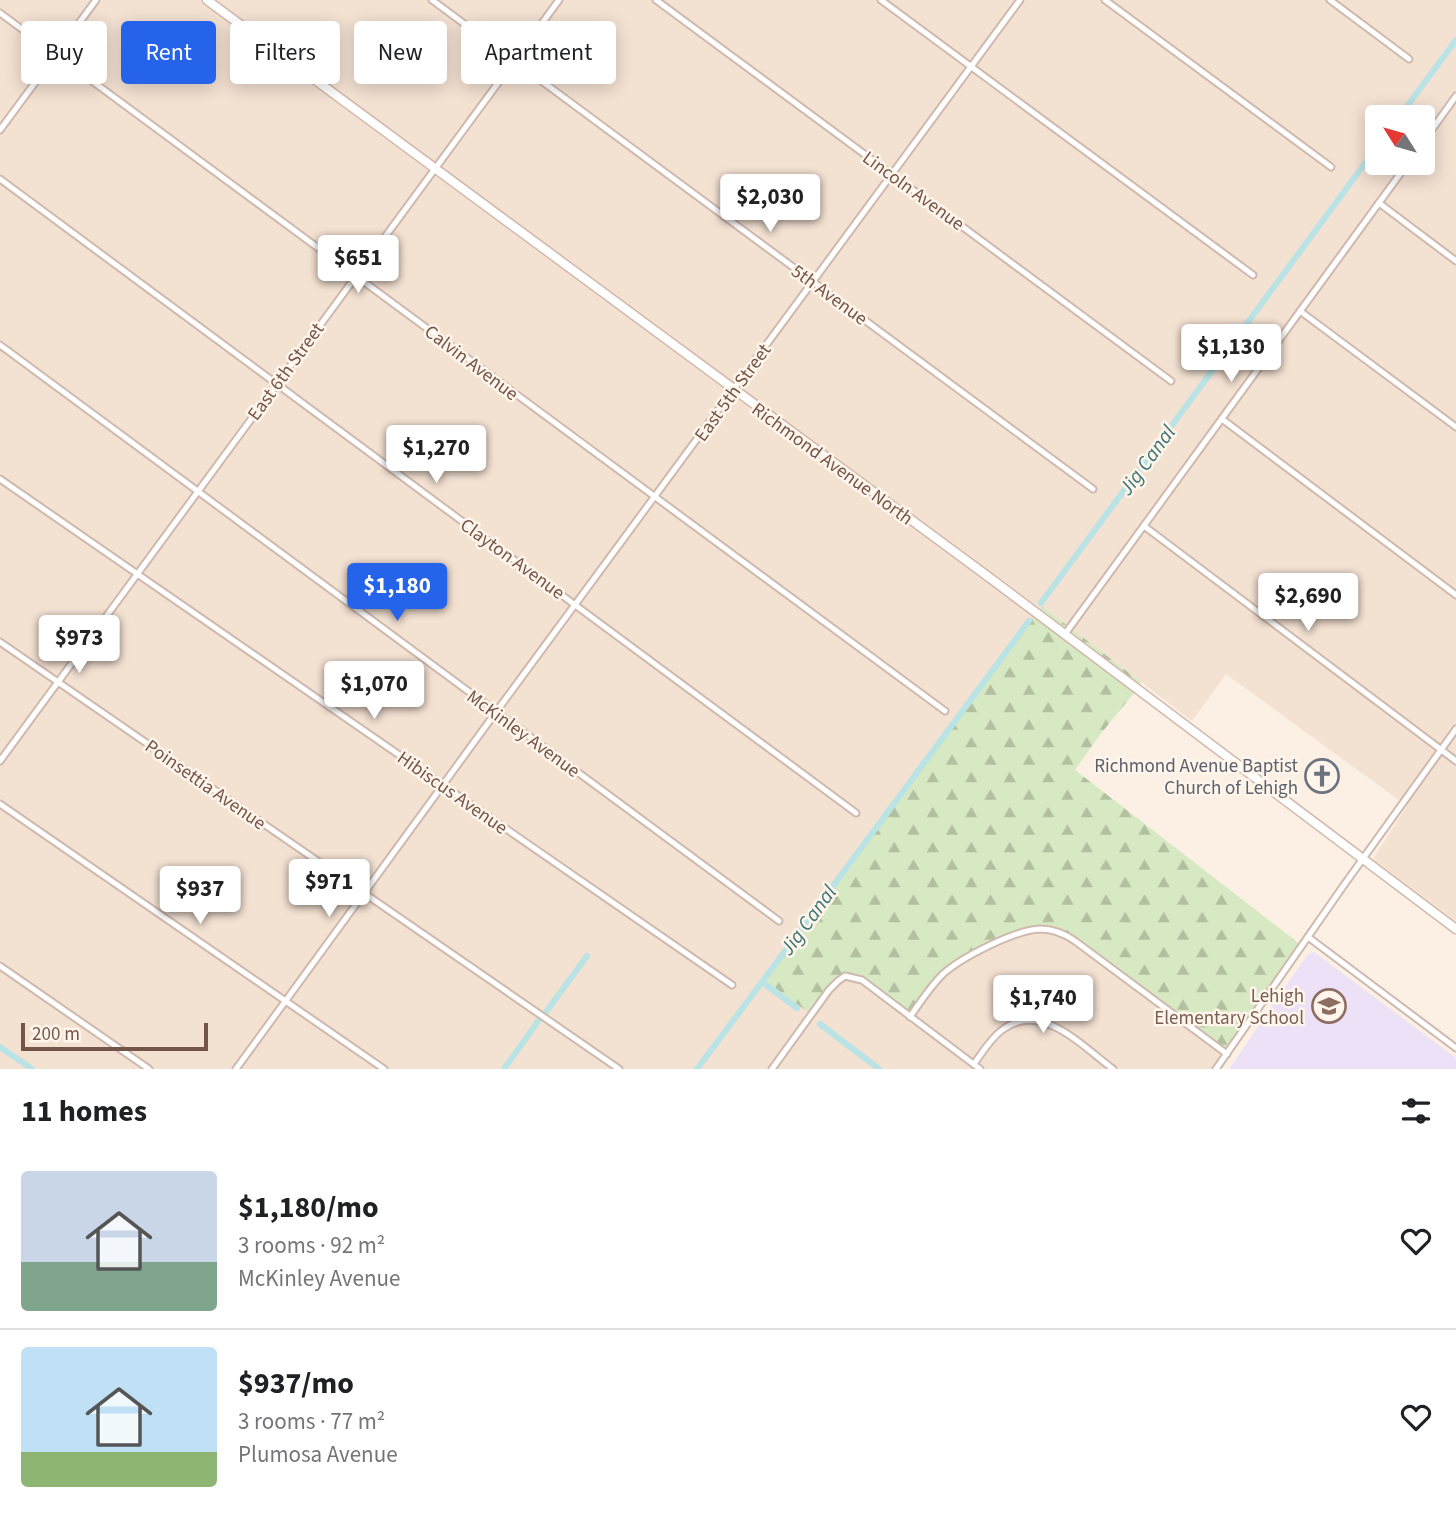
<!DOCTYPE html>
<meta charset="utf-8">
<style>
body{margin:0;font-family:"Source Sans 3",sans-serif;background:#f6f6f6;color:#202124;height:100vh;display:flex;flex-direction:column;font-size:26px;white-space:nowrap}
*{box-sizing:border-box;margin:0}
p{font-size:23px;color:#757577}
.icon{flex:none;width:38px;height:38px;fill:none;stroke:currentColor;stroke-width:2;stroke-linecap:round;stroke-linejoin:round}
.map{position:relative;height:1069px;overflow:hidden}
.side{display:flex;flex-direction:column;background:#fff;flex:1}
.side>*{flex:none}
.guide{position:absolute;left:21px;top:21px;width:700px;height:63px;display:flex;gap:14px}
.needle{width:46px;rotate:307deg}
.tools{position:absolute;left:1365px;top:105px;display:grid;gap:14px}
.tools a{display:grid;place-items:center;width:70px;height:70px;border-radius:7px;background:#fff;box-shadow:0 4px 18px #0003;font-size:35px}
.scale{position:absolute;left:21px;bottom:18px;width:187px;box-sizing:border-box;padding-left:7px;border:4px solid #74554a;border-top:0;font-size:19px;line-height:24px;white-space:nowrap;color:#74554a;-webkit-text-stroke:5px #fff5ea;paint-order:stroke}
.price{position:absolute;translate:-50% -60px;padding:0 16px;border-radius:7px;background:#fff;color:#222;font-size:23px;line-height:46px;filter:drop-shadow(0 2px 4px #0008)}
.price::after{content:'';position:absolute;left:50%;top:42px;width:21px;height:16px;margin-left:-10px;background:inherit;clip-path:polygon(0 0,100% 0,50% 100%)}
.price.on{background:#2563eb;color:#fff}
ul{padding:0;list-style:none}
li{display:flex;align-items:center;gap:21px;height:175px;padding:0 21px}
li+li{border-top:2px solid #e0e0e0}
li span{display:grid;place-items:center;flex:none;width:196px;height:140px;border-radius:7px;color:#555}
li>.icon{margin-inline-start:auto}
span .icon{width:84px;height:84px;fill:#fffc;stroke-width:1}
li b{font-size:30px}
h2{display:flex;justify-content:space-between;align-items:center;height:84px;padding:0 21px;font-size:30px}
.chip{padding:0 24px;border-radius:7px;background:#fff;box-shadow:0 4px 18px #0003;font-size:24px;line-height:63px}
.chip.on{background:#2563eb;color:#fff}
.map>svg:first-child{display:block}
.residential{fill:#f3e1d2;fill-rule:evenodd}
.education{fill:#ede1f8}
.forest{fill:url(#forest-firs)}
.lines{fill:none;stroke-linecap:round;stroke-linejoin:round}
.canal{stroke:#b9e3e5;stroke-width:6}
.street-casing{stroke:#cfb9ae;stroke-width:9}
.secondary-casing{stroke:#d2b8ab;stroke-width:11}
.street{stroke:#fff;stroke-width:5}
.secondary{stroke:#fff;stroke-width:8}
.labels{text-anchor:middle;stroke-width:5;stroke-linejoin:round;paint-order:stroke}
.street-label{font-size:19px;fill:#74554a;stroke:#fff5ea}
.worship-label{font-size:19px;fill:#5b616d;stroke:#fff5ea;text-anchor:end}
.education-label{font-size:19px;fill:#785e54;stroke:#fff5ea;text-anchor:end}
.water-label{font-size:21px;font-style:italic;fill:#3e7579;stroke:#fff5ea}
</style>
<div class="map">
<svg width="1456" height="1069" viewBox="0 0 1456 1069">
<defs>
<pattern id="forest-firs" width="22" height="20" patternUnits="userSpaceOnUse" patternTransform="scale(1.75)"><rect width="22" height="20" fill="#d6e9c3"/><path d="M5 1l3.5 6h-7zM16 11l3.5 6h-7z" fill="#b2c0a0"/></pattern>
</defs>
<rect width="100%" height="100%" fill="#fcf0e4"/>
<!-- residential -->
<g class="residential">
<polygon points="0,0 202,0 1034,616 762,978 809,1013 834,980 840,974 851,973 909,1011 934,980 967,954 989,943 1034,926 1058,929 1080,940 1229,1051 1216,1069 0,1069"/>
<path d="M213,0H1456V921L1373,859L1407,806L1226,674L1192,721L1042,606L1038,611ZM1377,117H1423V163H1377Z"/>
</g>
<!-- education -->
<polygon class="education" points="1314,952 1456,1058 1456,1069 1229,1069 1308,954"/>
<!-- forest -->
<g class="forest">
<polygon points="1042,606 1141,682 1139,686 1038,611"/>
<path d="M1034,616L1135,692L1099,736L1075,770L1301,945L1229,1051L1080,940L1058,929L1034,926L989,943L967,954L949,967L934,980L909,1012L851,973C831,973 820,998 809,1013L762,978Z"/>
</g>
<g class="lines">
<!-- canal -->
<g class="canal">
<polyline points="1399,117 1456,40"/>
<polyline points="1041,603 1377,147"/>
<polyline points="797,1008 762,982 1029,621"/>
<polyline points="546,1012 587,956"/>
<polyline points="820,1024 879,1069"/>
<polyline points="0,1047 32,1069"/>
<polyline points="504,1069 539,1020"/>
<polyline points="697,1069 762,982"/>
</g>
<!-- street casing -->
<g class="street-casing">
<g id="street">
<polyline points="432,0 1093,489"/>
<polyline points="656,0 1171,381"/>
<polyline points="881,0 1253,275"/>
<polyline points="1105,0 1331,167"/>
<polyline points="1330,0 1409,59"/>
<polyline points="0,13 945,711"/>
<polyline points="0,130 96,0"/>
<polyline points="1423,142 1456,96"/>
<polyline points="0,179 856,813"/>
<polyline points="1379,203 1456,261"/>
<polyline points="1300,311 1456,427"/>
<polyline points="0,345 779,921"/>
<polyline points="1222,419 1456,595"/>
<polyline points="0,479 732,985"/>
<polyline points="1144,526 1456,761"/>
<polyline points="1065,634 1408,163"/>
<polyline points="0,642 619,1069"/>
<polyline points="0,761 559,0"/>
<polyline points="0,804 384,1069"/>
<polyline points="1308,937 1456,1048"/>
<polyline points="0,966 149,1069"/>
<path d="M910,1017C920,1002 930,987 943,974C962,957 1015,930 1040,929C1053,929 1065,934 1075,941L1227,1054"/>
<path d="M974,1064C982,1053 990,1039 1002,1030C1041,1000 1083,1047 1113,1069"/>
<polyline points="236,1069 496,712 1020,0"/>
<polyline points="772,1069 829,990 838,981 845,976 862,980 980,1069"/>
<polyline points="1216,1069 1344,885 1456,729"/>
</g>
</g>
<!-- secondary casing -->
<g class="secondary-casing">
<polyline id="secondary" points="207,0 990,578 1456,929"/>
</g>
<!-- street -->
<use href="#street" class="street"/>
<!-- secondary -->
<use href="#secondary" class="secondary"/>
</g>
<!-- icons -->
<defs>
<g id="church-ring" transform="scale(1.75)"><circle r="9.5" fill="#fff5ea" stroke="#6b7280" stroke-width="1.5"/><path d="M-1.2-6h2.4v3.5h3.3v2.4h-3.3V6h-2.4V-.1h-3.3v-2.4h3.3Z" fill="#6b7280"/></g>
<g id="school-ring" transform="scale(1.75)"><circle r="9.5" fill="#fff5ea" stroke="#8d6e63" stroke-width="1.5"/><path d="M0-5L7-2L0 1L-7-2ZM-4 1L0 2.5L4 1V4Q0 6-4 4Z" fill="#8d6e63"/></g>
</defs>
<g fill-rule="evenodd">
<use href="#church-ring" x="1322" y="776"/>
<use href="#school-ring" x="1329" y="1006"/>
</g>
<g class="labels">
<!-- street labels -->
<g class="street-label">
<text transform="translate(914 190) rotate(36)" y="7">Lincoln Avenue</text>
<text transform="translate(830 294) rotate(36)" y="7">5th Avenue</text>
<text transform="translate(472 362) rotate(37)" y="7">Calvin Avenue</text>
<text transform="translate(285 371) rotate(-54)" y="7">East 6th Street</text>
<text transform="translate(732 392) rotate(-54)" y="7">East 5th Street</text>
<text transform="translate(833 463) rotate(36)" y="7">Richmond Avenue North</text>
<text transform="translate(513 558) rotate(36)" y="7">Clayton Avenue</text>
<text transform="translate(524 733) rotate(36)" y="7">McKinley Avenue</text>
<text transform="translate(206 784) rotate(35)" y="7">Poinsettia Avenue</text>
<text transform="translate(453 792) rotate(35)" y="7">Hibiscus Avenue</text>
</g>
<!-- worship labels -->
<g class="worship-label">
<text x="1298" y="772">Richmond Avenue Baptist<tspan x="1298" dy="22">Church of Lehigh</tspan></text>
</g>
<!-- education labels -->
<g class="education-label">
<text x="1304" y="1002">Lehigh<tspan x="1304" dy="22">Elementary School</tspan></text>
</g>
<!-- water labels -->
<g class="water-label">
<text transform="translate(1147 460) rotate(-54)" y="7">Jig Canal</text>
<text transform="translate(808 920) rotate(-54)" y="7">Jig Canal</text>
</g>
</g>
</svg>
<div class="tools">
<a><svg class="needle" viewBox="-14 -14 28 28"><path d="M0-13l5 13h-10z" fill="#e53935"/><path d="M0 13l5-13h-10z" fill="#757577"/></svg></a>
</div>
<div class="scale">200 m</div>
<b class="price" style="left:770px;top:234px">$2,030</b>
<b class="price" style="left:358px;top:295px">$651</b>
<b class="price" style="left:1231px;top:384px">$1,130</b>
<b class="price" style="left:436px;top:485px">$1,270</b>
<b class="price on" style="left:397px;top:623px">$1,180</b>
<b class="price" style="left:1308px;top:633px">$2,690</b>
<b class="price" style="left:79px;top:675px">$973</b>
<b class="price" style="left:374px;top:721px">$1,070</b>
<b class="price" style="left:329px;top:919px">$971</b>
<b class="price" style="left:200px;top:926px">$937</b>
<b class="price" style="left:1043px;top:1035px">$1,740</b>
<div class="guide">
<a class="chip">Buy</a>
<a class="chip on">Rent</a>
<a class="chip">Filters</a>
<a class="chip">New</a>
<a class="chip">Apartment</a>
</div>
</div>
<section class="side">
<h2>11 homes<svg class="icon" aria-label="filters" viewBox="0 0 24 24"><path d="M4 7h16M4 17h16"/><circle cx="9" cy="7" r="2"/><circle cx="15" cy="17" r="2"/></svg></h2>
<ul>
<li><span style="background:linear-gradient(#c9d6e8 65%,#7fa58c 0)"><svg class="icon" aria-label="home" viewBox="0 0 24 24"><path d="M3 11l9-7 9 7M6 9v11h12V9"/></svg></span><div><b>$1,180/mo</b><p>3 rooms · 92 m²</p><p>McKinley Avenue</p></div><svg class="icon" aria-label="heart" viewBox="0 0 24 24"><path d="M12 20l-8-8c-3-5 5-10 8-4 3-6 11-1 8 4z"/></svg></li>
<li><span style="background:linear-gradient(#bfe0f5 75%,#8fb573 0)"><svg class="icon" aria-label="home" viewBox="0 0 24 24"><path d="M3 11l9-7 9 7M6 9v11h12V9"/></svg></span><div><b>$937/mo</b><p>3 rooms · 77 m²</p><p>Plumosa Avenue</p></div><svg class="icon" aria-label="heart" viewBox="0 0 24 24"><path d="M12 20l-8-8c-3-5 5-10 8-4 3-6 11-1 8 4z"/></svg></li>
</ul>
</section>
